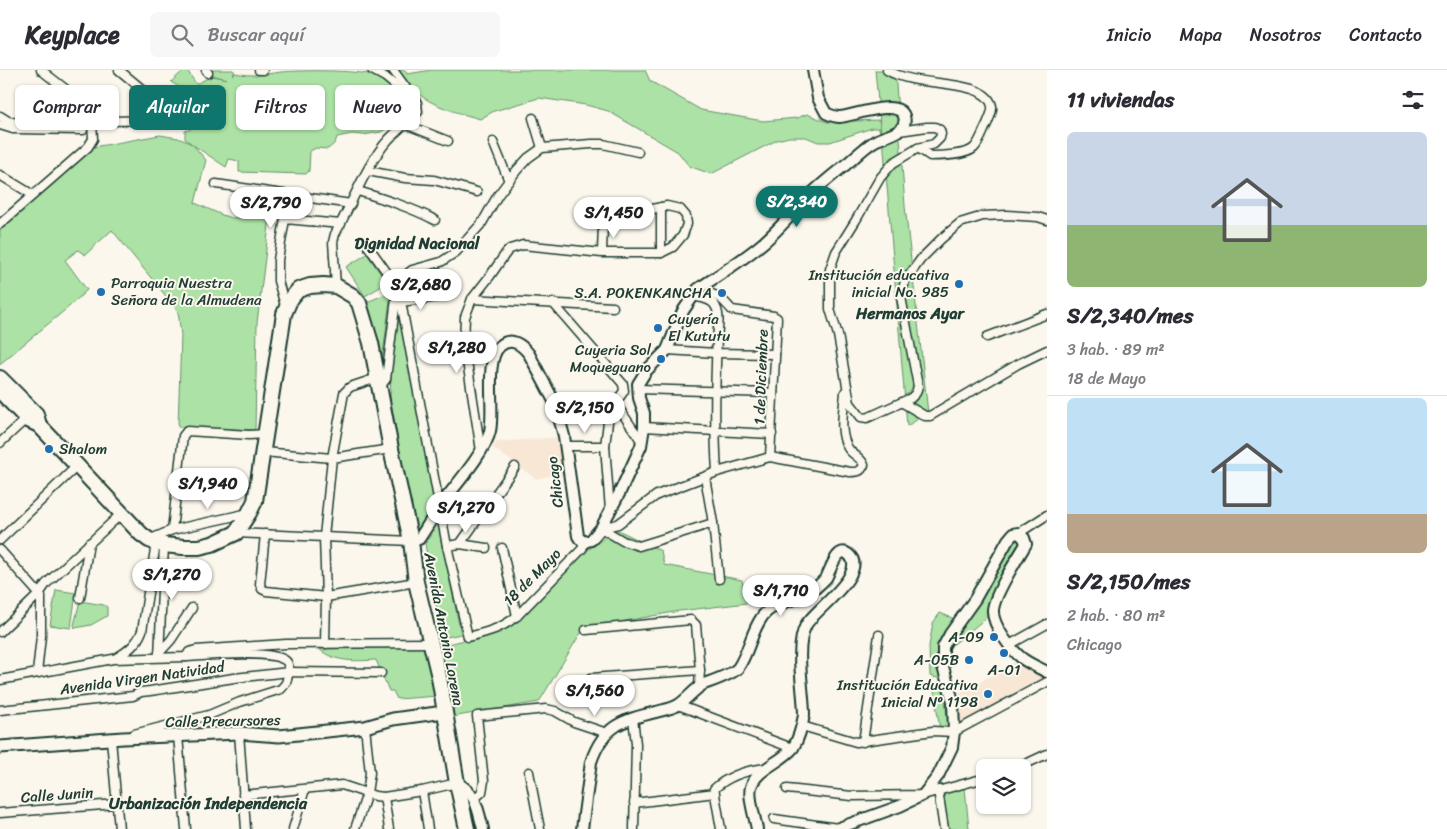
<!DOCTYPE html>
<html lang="es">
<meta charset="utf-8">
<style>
body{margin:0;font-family:Sriracha,sans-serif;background:#f7f7f7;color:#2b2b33;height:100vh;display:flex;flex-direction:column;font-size:19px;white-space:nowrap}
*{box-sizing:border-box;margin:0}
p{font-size:16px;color:#7c7c81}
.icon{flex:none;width:28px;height:28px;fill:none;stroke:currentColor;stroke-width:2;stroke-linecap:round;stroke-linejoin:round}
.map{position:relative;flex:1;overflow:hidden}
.details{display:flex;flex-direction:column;background:#fff;width:400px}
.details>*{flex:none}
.hud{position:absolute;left:15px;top:15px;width:475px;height:45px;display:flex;gap:10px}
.controls{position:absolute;left:976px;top:689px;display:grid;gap:10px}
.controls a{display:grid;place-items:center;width:55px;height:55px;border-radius:8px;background:#fff;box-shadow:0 1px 4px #0004;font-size:25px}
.price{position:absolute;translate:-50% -42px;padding:0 11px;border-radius:18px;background:#fff;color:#222;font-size:16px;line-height:32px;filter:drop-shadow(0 1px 2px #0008)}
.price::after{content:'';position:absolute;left:50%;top:30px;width:15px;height:11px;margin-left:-8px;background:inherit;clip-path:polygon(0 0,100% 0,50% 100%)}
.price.selected{background:#0f766e;color:#fff}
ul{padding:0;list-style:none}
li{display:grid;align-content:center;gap:10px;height:265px;padding:0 20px}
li+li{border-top:1px solid #e1e1e2}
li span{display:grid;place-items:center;height:155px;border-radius:8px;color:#555}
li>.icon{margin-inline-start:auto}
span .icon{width:90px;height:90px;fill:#fffc;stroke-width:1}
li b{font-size:21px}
h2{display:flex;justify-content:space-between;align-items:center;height:60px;padding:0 20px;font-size:21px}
.tag{padding:0 18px;border-radius:8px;background:#fff;box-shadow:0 1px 4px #0004;font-size:18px;line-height:45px}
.tag.selected{background:#0f766e;color:#fff}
header{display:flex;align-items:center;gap:30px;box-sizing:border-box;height:70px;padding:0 25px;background:#fff;border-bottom:1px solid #e1e1e2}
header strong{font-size:24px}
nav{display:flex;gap:28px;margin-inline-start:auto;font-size:18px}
.search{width:350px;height:45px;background:#f7f7f7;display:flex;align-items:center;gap:12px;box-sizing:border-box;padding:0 18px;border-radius:8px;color:#7c7c81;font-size:19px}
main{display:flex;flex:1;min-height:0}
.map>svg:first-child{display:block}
.built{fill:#f9e7d6}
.green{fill:#ace2a5;stroke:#66906c}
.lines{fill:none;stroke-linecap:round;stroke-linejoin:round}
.street-casing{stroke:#1f3d34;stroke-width:11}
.secondary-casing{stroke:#1f3d34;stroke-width:14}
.primary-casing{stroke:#1f3d34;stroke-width:15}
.highway-casing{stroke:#1f3d34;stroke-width:18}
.street{stroke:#fbf7ec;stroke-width:8}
.secondary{stroke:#fbf7ec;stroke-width:10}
.primary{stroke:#fbf7ec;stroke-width:11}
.highway{stroke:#fbf7ec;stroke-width:14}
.poi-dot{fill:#1f6fb2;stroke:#fbf7ec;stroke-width:2}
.labels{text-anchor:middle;stroke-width:4;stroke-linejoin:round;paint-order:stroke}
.poi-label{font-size:15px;fill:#1f3d34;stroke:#fbf7ec;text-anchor:end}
.street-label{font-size:15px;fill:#1f3d34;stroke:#fbf7ec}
.neighbourhood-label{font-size:16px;font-weight:bold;fill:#1f3d34;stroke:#fbf7ec}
</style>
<header>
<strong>Keyplace</strong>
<div class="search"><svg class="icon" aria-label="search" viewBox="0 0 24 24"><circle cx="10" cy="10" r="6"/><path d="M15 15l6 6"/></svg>Buscar aquí</div>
<nav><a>Inicio</a><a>Mapa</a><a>Nosotros</a><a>Contacto</a></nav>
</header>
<main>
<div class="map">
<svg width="1047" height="759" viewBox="0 0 1047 759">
<rect width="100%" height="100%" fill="#fbf7ec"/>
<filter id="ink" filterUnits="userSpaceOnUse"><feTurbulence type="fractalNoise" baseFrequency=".02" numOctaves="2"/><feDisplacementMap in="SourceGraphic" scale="10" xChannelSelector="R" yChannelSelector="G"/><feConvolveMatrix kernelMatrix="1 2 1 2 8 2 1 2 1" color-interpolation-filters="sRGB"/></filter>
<g filter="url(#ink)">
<!-- built -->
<g class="built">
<polygon points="560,367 564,403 536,409 493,378 496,372"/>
<polygon points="1020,589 1047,604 1047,608 960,657 954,625 973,616"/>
</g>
<!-- green -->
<g class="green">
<path d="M187,0L196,14L212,6L227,9L212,5L213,0H233L235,2L232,5L236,3C251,7 266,4 281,2C304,0 353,0 374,5C385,9 404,24 410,33V40L408,45L381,62L363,65L352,64L337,67L335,73L328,79L316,78L310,81L309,101L306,104L239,102V91L229,89L226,97L193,75L206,90L195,133L222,145L232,148L270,147L257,253L255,360L178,357L181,265L178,241L112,160L85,185L78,180L65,190L87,220L71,235L0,294V154L88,78L160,65L178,68L192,74L185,69V61L191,59L192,54L203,55L216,52L214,37L203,38L198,21L179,17L171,12L182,2Z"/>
<path d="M398,0H405L407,4L432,0H645L650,11L701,40L763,51L797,48L807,44L827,52L879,50L881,63L875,0H895L905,136L928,343L907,356L883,68L881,69L879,58H872L830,72H818L806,67H789L777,70L711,104L689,96L678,82L608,41L586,35L539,28L494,41L480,49C446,39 417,33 398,0Z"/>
<polygon points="367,184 387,213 365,226 346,197"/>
<polygon points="391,222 382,292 367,232"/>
<polygon points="398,235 438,434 414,465 390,326 393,265"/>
<polygon points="438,454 461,564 442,568 425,474"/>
<polygon points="616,459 661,481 664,495 742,510 747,533 679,541 588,558 580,564 539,632 451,647 439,583 442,575 494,564 515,552 584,483"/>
<polygon points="1018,470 1020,476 991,544 954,574 949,574 985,522 1013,472"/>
<polygon points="56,520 76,523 71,558 50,555"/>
<polygon points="80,531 104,535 107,537 107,546 91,555 75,558 74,555"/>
<polygon points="940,543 957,550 939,579 941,609 930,606 929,576 933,553"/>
<path d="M425,576L438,626L397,629L393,621H389L376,590C357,591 335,593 319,579Z"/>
<polygon points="933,614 938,614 943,617 949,660 940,660"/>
<polygon points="965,718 969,759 945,759 942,723"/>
</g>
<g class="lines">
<!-- street casing -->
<g class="street-casing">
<g id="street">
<polyline points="41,0 68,21"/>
<polyline points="119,0 142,19"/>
<polyline points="206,0 208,3"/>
<polyline points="259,0 263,0"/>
<polyline points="372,0 385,7 407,25"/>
<path d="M887,0C910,14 947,11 972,19C980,21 990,27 992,36C993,42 989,48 987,54C983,61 980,72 974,78C967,85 940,86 930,86L918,78"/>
<polyline points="0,46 8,51 17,53 205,49"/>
<polyline points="533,48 542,78"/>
<polyline points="405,54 448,71"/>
<polyline points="0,55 13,59 83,60"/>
<polyline points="899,61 927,57 935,57 940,60 941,64 940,68 934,74 918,78 893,93 880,108 856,150 836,182 830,199 830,239 838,265 850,333 861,347 867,348 911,328 916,323 918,316 901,227 905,211 921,189 941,169 960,153 983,146 1007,145 1038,147 1047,150"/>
<polyline points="493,72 509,111"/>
<polyline points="368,101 405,108 434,110 477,122"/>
<polyline points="0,105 33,125"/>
<polyline points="216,114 351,134"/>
<path d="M358,121C384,129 410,137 435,150"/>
<polyline points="661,137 661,183"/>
<polyline points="0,154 88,77 93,69 92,51"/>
<polyline points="368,176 398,218"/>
<path d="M336,216L333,172L335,164C352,134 366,94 389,69C398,60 408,51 418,42L417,33L393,0"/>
<path d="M693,226C700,228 709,228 714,234C721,243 718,258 717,268C715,313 714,357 717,402"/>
<polyline points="472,229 613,237"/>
<path d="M707,229L712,224C722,227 726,234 732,240L774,246L777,248L770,387"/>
<polyline points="401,232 437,227"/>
<polyline points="553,233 623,314 624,321 614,335"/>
<polyline points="286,239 278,211 278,190 285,149 341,154"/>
<polyline points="987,267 1047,244"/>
<polyline points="667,280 716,283 775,284"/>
<polyline points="379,318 386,309 396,229"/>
<polyline points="638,319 773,323"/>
<polyline points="903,333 925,346 930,346 1018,294 1047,280"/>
<polyline points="644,357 772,364"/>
<polyline points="0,373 28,347"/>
<polyline points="566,376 605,376"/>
<polyline points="481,381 464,272 465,247 472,229 490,206 506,183 510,179 523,175 602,183 661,183 673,177 683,165 687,154 686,146 680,139 667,136 607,148 603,153 602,183"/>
<polyline points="263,382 332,388 391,379"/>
<polyline points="705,407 713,453 719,509"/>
<polyline points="610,440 605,376 610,336 614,335 618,337 642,372"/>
<path d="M601,458L618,454L657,425L717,402L770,387L850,402C857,402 861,402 864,395C861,387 852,385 848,378C838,361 844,340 845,322"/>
<polyline points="601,458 623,471 639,476 713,453"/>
<polyline points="172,460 249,443"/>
<polyline points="236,463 411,471"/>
<polyline points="1019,463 1047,445"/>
<polyline points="265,464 260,514 262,519 266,521 326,527 416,512"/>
<polyline points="151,469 172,460 183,366 187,361 249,365 266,364"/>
<polyline points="0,470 77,396"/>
<path d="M585,472L582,479L517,546C501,559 487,562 468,567L447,476L401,232L396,229C398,217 402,207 412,200L441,192L456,182L482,153L498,125L517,100L528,88L542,78L591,74H603L638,82"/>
<polyline points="460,474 515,397"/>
<polyline points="447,476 460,474 486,478"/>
<polyline points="502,478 517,546"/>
<polyline points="0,480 41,526 41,566 37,603"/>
<polyline points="80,528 89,473"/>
<polyline points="586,560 691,550 696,555 700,600 699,617"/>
<polyline points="0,562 39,524 46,514 122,443"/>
<polyline points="325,574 326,527 324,467 332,388 344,323 350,317 377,308"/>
<polyline points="1009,575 1047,554"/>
<polyline points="159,583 171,570 192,538"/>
<polyline points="159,587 164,475"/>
<path d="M116,588C128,581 137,574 142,561L156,473"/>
<polyline points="591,608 700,600"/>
<polyline points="0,610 113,589 186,587 189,582 196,580 286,574 432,573"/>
<polyline points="678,635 792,678"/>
<path d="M0,640L133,626L141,622L150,621L234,608L289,602C289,598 289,594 286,591C271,579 206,586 186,587"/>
<polyline points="633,648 636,674 634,759"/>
<polyline points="802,656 856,672 933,661 954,662 1047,612"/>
<polyline points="239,663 246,759"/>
<polyline points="134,664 209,645 240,632 281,619 286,613 289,602 381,603"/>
<polyline points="178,666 186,759"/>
<polyline points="111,669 119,759"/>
<polyline points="863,672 879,565"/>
<polyline points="1017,698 1047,684"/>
<polyline points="529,702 540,759"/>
<polyline points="787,719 852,726 923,725 985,708"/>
<polyline points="938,720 944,759"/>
<polyline points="422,721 428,759"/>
<polyline points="243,725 342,715 375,726 384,727 422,721 457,713"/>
<polyline points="384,727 389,759"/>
<polyline points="474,729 482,722 484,711 477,646 546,639 555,641 574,652 607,663"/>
<polyline points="634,733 715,723"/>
<polyline points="0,743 116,734"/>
<polyline points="774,749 838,758"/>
<polyline points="293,759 305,719"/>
<polyline points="355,759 367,723 370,703 365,657"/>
<path d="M721,759L714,719C728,706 747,700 766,698"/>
</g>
</g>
<!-- secondary casing -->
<g class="secondary-casing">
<g id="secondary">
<path d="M411,471L419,469C427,457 434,445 442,433C455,416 486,381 490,361C495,339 484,290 500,276C511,266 522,275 529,284L555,333L564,366L578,466L580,469L584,472L591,470L601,458L619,424L641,376L644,357V343L639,328L638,314L646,301L667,280L683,241L698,219C720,204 743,190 763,173C778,160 790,146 803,132C817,117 833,105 849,92C857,85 866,76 875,71C885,65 909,63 904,46C898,28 853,46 840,47C835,47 830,45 826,43L818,28L813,0"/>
<path d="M457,713C476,722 478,740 483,759"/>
<path d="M582,759L591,692C603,656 622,650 656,642C663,640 671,639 678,635C687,630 694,619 704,614C712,611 733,604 738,598C749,582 751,562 762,547C771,534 789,532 802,526C809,524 815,519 821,513C822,512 825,509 826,508C830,502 837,475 848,484C871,502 813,541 806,555C794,577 804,621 804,645C802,657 799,668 793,678C782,692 756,699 751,717C748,727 755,748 757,759"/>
<path d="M836,759L900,736L923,725L938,706L952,677L954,662L953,631L943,597V577L950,564L975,529L1008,470L1013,464L1019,463L1024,468L1026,474C1017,489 994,525 993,540C992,555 1011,580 1023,589C1030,594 1039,598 1047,602"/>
</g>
</g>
<!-- primary casing -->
<g class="primary-casing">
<polyline id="primary" points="0,677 123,668 239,663 279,666 365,657 393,649 444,642"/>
</g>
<!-- highway casing -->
<g class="highway-casing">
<g id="highway">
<polyline points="0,308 36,344 39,355 141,464 149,470 164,475 183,477 199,477 212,474 236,463 249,443 255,431 284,244 290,230 298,220 310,216 323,215 336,216 353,226 359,233 371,273 391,379 411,471 416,512 439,607 457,713 467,759"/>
<polyline points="0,321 28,350 39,355"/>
</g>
</g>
<!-- street -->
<use href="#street" class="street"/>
<!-- secondary -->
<use href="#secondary" class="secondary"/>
<!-- primary -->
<use href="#primary" class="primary"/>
<!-- highway -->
<use href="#highway" class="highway"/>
</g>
</g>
<!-- markers -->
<g class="poi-dot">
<circle cx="959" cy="214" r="5"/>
<circle cx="101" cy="222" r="5"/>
<circle cx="722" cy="223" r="5"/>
<circle cx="658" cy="258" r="5"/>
<circle cx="661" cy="289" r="5"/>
<circle cx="49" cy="379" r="5"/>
<circle cx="994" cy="567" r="5"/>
<circle cx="1004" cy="583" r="5"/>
<circle cx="969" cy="590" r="5"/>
<circle cx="988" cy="624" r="5"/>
</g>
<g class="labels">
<!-- poi labels -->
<g class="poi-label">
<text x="949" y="210">Institución educativa<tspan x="949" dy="17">inicial No. 985</tspan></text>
<text x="111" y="218" text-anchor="start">Parroquia Nuestra<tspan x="111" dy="17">Señora de la Almudena</tspan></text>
<text x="712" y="228">S.A. POKENKANCHA</text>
<text x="668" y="254" text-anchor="start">Cuyería<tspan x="668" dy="17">El Kututu</tspan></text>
<text x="651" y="285">Cuyeria Sol<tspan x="651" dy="17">Moqueguano</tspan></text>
<text x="59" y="384" text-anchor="start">Shalom</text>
<text x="984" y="572">A-09</text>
<text x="959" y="595">A-05B</text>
<text x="1004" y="605" text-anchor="middle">A-01</text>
<text x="978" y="620">Institución Educativa<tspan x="978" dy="17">Inicial Nº 1198</tspan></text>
</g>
<!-- street labels -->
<g class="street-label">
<text transform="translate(761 307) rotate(-88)" y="5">1 de Diciembre</text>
<text transform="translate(555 412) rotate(-97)" y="5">Chicago</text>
<text transform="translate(532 507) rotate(-45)" y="5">18 de Mayo</text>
<text transform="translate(444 559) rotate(79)" y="5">Avenida Antonio Lorena</text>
<text transform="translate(142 608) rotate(-8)" y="5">Avenida Virgen Natividad</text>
<text transform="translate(223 651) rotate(-1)" y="5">Calle Precursores</text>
<text transform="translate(57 725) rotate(-4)" y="5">Calle Junin</text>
</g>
<!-- neighbourhood labels -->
<g class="neighbourhood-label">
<text x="417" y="179">Dignidad Nacional</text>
<text x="910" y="249">Hermanos Ayar</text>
<text x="208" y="739">Urbanización Independencia</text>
</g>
</g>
</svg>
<div class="controls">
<a><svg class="icon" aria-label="layers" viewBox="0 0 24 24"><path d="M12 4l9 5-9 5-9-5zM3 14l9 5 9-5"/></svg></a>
</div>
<b class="price selected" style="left:797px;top:158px">S/2,340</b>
<b class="price" style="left:271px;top:159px">S/2,790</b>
<b class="price" style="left:614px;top:169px">S/1,450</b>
<b class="price" style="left:421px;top:241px">S/2,680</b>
<b class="price" style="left:457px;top:304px">S/1,280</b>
<b class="price" style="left:585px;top:364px">S/2,150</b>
<b class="price" style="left:208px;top:440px">S/1,940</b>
<b class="price" style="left:466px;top:464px">S/1,270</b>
<b class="price" style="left:172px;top:531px">S/1,270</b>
<b class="price" style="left:781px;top:547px">S/1,710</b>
<b class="price" style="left:595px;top:647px">S/1,560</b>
<div class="hud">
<a class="tag">Comprar</a>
<a class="tag selected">Alquilar</a>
<a class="tag">Filtros</a>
<a class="tag">Nuevo</a>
</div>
</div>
<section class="details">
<h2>11 viviendas<svg class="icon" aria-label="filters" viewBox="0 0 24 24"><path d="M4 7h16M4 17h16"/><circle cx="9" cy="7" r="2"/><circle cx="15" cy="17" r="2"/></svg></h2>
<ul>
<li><span style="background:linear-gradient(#c9d6e8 60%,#8fb573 0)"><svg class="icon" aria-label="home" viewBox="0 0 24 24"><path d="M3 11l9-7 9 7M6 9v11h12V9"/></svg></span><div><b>S/2,340/mes</b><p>3 hab. · 89 m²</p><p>18 de Mayo</p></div></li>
<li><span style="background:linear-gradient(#bfe0f5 75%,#b9a48a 0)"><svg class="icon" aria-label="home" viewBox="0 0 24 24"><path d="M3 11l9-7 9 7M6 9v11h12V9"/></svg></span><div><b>S/2,150/mes</b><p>2 hab. · 80 m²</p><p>Chicago</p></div></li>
</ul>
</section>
</main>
